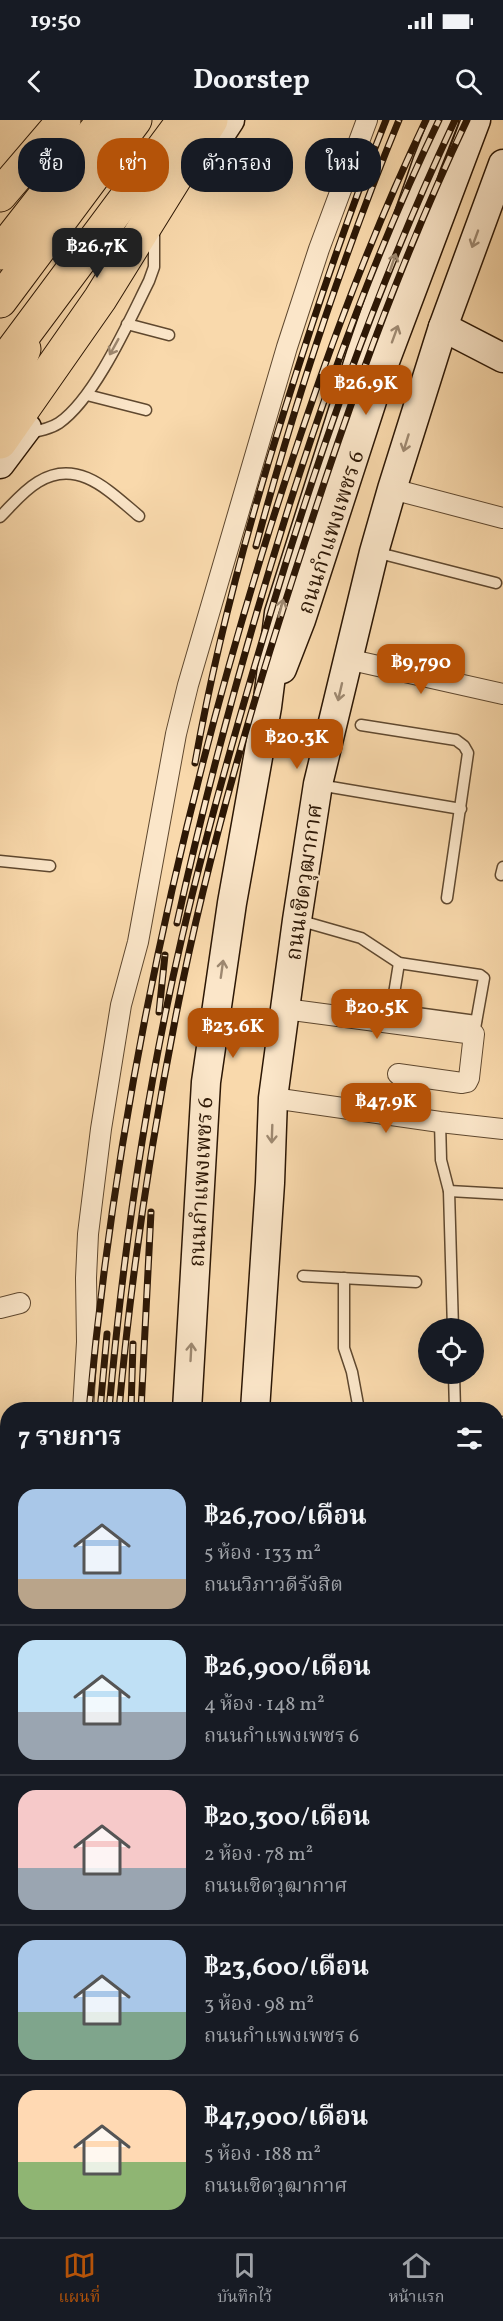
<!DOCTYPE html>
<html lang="th">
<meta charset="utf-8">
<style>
body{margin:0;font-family:Vollkorn,"Noto Serif Thai",serif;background:#20242c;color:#f1f3f6;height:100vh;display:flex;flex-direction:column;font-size:22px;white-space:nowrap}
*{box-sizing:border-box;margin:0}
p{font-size:20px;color:#9ea1a6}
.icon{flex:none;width:33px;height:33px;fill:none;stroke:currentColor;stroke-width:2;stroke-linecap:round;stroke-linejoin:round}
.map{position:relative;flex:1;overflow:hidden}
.sheet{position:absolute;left:0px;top:1282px;width:504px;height:836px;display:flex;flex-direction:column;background:#171b24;border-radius:24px 24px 0 0;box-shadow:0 6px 24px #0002}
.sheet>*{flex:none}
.hud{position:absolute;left:18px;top:18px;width:468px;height:54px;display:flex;gap:12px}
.fabs{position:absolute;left:418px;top:1198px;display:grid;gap:12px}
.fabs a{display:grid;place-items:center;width:66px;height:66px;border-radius:50%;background:#171b24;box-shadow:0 6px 24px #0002;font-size:30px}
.price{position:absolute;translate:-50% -51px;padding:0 14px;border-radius:12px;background:#b45309;color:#fff;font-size:20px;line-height:39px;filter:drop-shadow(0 2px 3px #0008)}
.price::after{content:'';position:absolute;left:50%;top:36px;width:18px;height:14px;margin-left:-9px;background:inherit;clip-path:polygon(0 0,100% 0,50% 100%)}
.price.current{background:#222;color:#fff}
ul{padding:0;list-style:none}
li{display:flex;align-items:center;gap:18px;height:150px;padding:0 18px}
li+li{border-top:2px solid #363941}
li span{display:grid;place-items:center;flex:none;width:168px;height:120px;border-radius:18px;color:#555}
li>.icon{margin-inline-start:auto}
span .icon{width:72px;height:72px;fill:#fffc;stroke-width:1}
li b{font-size:26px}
h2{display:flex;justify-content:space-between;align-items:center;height:72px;padding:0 18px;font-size:26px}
.pill{padding:0 21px;border-radius:24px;background:#171b24;box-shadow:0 6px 24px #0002;font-size:21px;line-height:54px}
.pill.current{background:#b45309;color:#fff}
.status{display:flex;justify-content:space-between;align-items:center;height:42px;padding:0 30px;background:#171b24;direction:ltr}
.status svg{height:16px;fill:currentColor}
header{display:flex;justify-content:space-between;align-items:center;height:78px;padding:0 18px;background:#171b24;font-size:27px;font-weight:700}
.tabs{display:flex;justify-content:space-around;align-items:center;height:84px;border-top:2px solid #363941;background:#171b24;font-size:16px;color:#9ea1a6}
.tabs a{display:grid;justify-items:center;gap:3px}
.tabs .current{color:#b45309}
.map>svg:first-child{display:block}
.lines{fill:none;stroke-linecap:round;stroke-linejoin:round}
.canal{stroke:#b39773;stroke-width:18}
.lane-casing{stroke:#5f482f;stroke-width:13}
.street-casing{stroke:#5f482f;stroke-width:22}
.secondary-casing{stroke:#2c1705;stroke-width:31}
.highway-casing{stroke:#2c1705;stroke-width:35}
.lane{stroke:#fbe6c9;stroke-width:10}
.street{stroke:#fbe6c9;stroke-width:20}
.secondary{stroke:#fbe6c9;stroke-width:28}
.highway{stroke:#f9d9ac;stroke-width:33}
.rail-casing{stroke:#2c1705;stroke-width:7}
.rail{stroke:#fbe6c9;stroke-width:4.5;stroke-dasharray:14;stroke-linecap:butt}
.oneway{stroke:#9e8971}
.labels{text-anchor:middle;stroke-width:4.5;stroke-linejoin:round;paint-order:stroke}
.street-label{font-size:22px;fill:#2c1705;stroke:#fbe6c9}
</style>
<div class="status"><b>19:50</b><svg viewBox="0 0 49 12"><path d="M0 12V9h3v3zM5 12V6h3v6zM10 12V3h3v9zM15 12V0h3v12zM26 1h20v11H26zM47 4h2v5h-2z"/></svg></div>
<header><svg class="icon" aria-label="back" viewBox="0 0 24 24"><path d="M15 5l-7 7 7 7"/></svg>Doorstep<svg class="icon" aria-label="search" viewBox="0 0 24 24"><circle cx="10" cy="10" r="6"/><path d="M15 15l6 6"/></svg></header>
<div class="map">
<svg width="503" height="2117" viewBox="0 0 503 2117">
<rect width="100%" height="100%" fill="#f9d9ac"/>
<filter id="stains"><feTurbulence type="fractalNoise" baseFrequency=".00333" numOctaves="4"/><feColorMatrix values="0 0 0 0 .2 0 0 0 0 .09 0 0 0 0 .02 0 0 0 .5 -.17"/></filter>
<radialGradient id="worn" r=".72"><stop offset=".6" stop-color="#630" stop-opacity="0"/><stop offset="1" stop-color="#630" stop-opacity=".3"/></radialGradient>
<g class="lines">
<!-- canal -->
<polyline class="canal" points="496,1570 503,1570"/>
<!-- lane casing -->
<g class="lane-casing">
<g id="lane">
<polyline points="127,204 169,215"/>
<polyline points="87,275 146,290"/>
<path d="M28,313C39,311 50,309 59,303C95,278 129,201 149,161L154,147V116"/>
<path d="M0,397C12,385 23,371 38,362C78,337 110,372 139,396"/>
<polyline points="375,432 496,463"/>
<polyline points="361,605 456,620 464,626 468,633 447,778"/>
<polyline points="319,665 461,689"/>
<polyline points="0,741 50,746"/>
<polyline points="501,755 503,747"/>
<polyline points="298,800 361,818 399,843 480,855 484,858 474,914"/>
<polyline points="399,843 393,880 402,891 476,901"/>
<polyline points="440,1002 441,1040 449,1071 453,1209"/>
<polyline points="449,1071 503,1074"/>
<polyline points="303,1156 416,1162"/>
<polyline points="344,1158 344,1228 352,1252 359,1290"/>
<polyline points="454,1254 455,1290"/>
<polyline points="496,1302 503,1302"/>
<polyline points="0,1367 8,1365"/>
<polyline points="0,1468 8,1468"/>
</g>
</g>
<!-- street casing -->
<g class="street-casing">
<g id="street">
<polyline points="392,369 503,398"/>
<polyline points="347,539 503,574"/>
<polyline points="285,889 474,914 469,958 467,962 462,963 398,954"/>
<polyline points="273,978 440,1002 503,1009"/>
<polyline points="0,1188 20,1183"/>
<polyline points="83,1290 87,1222 86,1158 88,1114 101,1009 121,885 138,822 176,614 188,565 287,227 319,129 367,0"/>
<polyline points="496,2036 503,2042"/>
<polyline points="496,2099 503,2108"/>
<polyline points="484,2116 492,2110"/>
<polyline points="54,2117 54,2110"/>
</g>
</g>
<!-- secondary casing -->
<g class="secondary-casing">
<g id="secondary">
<polyline points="205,38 230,0"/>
<polyline points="443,207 503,238"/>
<polyline points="0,344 27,308"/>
<polyline points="282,549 301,500 384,244 476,0"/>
<polyline points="187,1290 206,962 232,783 267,587 279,493 361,234 427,43 444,0"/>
<polyline points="255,1290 270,1063 273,978 297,800 318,664 374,432 392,369 443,207 503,44"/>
<polyline points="496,1493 503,1493"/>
<polyline points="496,1520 503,1521"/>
<polyline points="496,1550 503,1550"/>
<polyline points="160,2117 160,2110"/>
<polyline points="239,2117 240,2110"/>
</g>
</g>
<!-- highway casing -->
<g class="highway-casing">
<g id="highway">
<polyline points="0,75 64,0"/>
<polyline points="0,133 104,0"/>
<polyline points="0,181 135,0"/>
<polyline points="0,247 184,0"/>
<polyline points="0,282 17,248 24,229"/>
<polyline points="0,322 100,179 211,0"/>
</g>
</g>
<!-- lane -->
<use href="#lane" class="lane"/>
<!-- street -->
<use href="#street" class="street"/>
<!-- secondary -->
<use href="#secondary" class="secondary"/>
<!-- highway -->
<use href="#highway" class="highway"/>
<!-- rail casing -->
<g class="rail-casing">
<g id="rail">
<path d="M256,426C295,282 342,138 399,0"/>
<path d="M195,643C216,525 247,409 283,295C314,196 347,97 386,0"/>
<path d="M177,803C208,662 246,523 289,386C331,255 379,124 439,0"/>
<polyline points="159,892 165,835"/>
<path d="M89,1290C116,991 180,695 270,408C314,270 363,131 426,0"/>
<polyline points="100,1290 107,1214"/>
<path d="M109,1290C123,1132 146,972 182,817C207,710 237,604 269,498C320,328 379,161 455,0"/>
<path d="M119,1290C131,1156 151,1022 177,890C209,727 257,566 309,409C354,270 404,132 467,0"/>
<polyline points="131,1290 133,1224"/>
<polyline points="141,1290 151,1092"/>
<polyline points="62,2117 62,2110"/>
<polyline points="73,2117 74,2110"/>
<polyline points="84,2117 84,2110"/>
<polyline points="94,2117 94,2110"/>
<polyline points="115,2117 115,2110"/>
<polyline points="124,2117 125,2110"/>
</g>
</g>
<!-- rail -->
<use href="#rail" class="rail"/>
</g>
<!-- one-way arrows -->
<defs><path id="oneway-shaft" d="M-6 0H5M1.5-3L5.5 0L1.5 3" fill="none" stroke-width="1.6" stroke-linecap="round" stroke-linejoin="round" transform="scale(1.5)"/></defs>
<g class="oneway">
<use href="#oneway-shaft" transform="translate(475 119) rotate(110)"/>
<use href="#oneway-shaft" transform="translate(393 142) rotate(-71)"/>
<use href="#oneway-shaft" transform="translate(395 214) rotate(-70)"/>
<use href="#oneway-shaft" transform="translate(114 227) rotate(119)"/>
<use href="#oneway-shaft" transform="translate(406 323) rotate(107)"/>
<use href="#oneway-shaft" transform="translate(281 488) rotate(-75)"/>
<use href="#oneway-shaft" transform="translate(340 572) rotate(103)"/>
<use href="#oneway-shaft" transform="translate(222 849) rotate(-82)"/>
<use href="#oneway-shaft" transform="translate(272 1014) rotate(92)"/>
<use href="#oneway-shaft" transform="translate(191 1232) rotate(-87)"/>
</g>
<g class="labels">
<!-- street labels -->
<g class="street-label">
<text transform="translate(330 412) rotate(-72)" y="8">ถนนกำแพงเพชร 6</text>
<text transform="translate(303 762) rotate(-82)" y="8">ถนนเชิดวุฒากาศ</text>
<text transform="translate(200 1062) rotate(-87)" y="8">ถนนกำแพงเพชร 6</text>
</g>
</g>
<rect width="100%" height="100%" filter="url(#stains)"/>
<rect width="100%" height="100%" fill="url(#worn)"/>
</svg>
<div class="fabs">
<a><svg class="icon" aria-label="locate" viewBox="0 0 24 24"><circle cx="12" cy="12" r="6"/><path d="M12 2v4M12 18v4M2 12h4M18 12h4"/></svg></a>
</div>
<b class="price current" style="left:97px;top:159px">฿26.7K</b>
<b class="price" style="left:366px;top:296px">฿26.9K</b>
<b class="price" style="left:421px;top:575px">฿9,790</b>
<b class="price" style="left:297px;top:650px">฿20.3K</b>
<b class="price" style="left:377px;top:920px">฿20.5K</b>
<b class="price" style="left:233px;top:939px">฿23.6K</b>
<b class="price" style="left:386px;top:1014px">฿47.9K</b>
<div class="hud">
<a class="pill">ซื้อ</a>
<a class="pill current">เช่า</a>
<a class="pill">ตัวกรอง</a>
<a class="pill">ใหม่</a>
</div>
<section class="sheet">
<h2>7 รายการ<svg class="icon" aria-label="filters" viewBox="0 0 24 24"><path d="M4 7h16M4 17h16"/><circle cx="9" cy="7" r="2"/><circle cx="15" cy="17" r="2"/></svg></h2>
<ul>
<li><span style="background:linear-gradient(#a9c7e8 75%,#b9a48a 0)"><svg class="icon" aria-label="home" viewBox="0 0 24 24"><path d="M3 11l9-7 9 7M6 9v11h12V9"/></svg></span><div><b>฿26,700/เดือน</b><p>5 ห้อง · 133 m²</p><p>ถนนวิภาวดีรังสิต</p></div></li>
<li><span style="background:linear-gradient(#bfe0f5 60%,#9aa5b1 0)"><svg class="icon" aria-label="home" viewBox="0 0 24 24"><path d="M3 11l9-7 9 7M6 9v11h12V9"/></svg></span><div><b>฿26,900/เดือน</b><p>4 ห้อง · 148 m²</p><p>ถนนกำแพงเพชร 6</p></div></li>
<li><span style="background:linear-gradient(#f6c9c9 65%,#9aa5b1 0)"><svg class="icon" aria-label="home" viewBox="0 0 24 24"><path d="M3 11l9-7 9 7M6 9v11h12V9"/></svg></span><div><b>฿20,300/เดือน</b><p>2 ห้อง · 78 m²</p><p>ถนนเชิดวุฒากาศ</p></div></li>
<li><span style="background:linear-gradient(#a9c7e8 60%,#7fa58c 0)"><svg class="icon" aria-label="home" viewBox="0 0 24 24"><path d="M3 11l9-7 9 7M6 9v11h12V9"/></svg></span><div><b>฿23,600/เดือน</b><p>3 ห้อง · 98 m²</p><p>ถนนกำแพงเพชร 6</p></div></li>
<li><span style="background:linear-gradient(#ffd9b3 60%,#8fb573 0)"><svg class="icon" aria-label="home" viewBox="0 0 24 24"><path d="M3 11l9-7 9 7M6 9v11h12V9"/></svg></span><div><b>฿47,900/เดือน</b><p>5 ห้อง · 188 m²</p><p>ถนนเชิดวุฒากาศ</p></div></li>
</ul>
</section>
</div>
<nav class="tabs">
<a class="current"><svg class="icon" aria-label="map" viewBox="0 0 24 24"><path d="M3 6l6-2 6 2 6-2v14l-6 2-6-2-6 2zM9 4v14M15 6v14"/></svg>แผนที่</a>
<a><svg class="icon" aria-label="saved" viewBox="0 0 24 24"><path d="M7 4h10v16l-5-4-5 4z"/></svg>บันทึกไว้</a>
<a><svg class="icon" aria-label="home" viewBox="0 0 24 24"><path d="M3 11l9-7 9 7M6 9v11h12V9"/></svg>หน้าแรก</a>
</nav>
